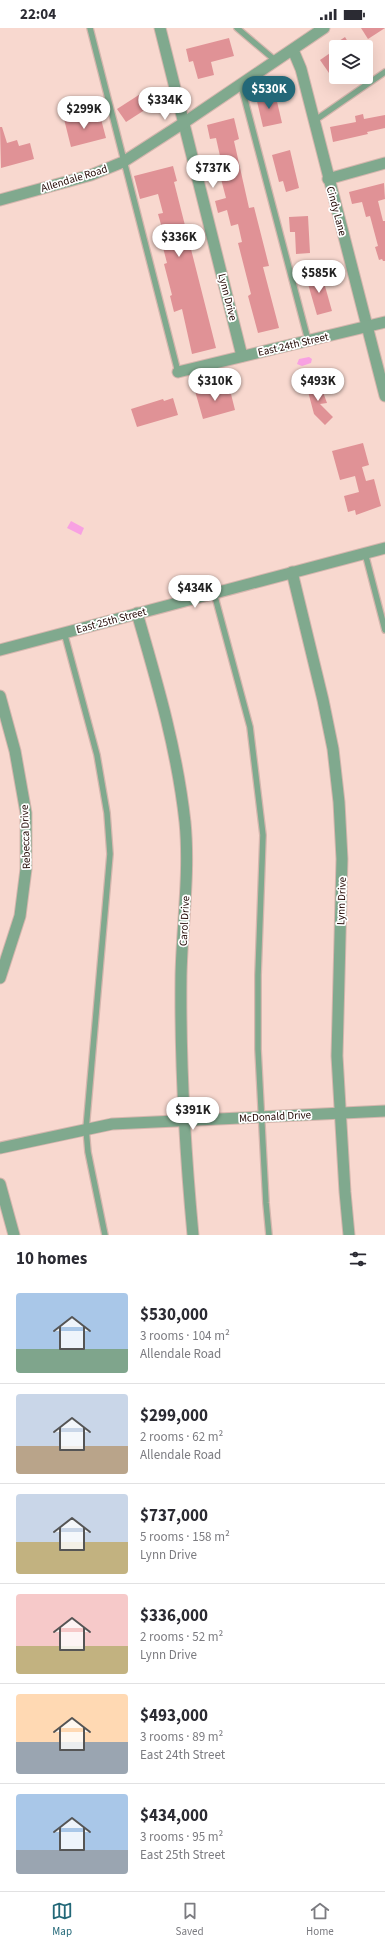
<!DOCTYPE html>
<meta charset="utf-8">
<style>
body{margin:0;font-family:"Source Sans 3",sans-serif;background:#f7f7f7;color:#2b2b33;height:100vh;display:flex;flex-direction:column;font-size:15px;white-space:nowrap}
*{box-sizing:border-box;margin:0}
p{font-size:13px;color:#7c7c81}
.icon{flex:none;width:22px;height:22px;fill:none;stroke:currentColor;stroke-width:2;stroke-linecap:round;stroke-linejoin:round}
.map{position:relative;height:1207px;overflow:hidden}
.side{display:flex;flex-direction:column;background:#fff;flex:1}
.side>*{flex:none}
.controls{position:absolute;left:329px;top:12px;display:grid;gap:8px}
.controls a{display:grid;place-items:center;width:44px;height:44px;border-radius:4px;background:#fff;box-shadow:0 4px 16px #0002;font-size:20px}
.price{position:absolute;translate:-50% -34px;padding:0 9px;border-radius:14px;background:#fff;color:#222;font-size:13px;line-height:26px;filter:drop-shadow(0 1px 2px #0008)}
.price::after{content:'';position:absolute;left:50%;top:24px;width:12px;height:9px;margin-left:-6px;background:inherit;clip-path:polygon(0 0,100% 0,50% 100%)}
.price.active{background:#236878;color:#fff}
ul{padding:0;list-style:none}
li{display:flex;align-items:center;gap:12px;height:100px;padding:0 16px}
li+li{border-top:1px solid #e1e1e2}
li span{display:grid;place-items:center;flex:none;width:112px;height:80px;border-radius:4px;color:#555}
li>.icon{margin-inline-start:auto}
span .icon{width:48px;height:48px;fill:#fffc;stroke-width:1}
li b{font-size:17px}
h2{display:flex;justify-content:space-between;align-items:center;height:48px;padding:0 16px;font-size:17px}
.status{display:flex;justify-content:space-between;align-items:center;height:28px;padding:0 20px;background:#fff;direction:ltr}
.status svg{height:11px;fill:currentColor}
.menu{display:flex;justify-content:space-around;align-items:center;height:56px;border-top:1px solid #e1e1e2;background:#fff;font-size:11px;color:#7c7c81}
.menu a{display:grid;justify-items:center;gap:2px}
.menu .active{color:#236878}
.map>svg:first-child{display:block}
.water{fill:#f8a1e2}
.building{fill:#e09296}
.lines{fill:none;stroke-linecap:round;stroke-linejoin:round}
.lane-casing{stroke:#d5b6ae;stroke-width:8}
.street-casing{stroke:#d5b6ae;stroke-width:13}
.lane{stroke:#80a98e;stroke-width:5.5}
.street{stroke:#80a98e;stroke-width:11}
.labels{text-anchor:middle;stroke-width:3.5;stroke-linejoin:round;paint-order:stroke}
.street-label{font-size:11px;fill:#200602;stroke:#fff}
</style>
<div class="status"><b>22:04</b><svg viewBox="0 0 49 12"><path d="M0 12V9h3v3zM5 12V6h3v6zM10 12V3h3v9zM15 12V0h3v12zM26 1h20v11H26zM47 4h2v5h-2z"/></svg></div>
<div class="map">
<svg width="385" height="1207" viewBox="0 0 385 1207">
<rect width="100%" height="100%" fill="#f8d8cf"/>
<!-- water -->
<g class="water">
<polygon points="309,329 312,331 311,335 302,338 297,336 299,331"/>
<polygon points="71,493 84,500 81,507 67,500"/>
</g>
<!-- building -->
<g class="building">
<polygon points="361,0 385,0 368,11"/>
<polygon points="345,9 351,19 330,19"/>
<polygon points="229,10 234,28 211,34 214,47 198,51 193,33 189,34 186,21"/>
<polygon points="336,21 336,41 329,45 320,32"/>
<polygon points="145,63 154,76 126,94 117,81"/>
<polygon points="275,65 282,95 263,99 256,69"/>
<polygon points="363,86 364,91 385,87 385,100 367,104 368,106 333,114 330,99 356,94 355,88"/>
<polygon points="77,87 78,91 92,87 93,93 101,91 106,110 71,119 64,91"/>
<polygon points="234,90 239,111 234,113 249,180 254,179 269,238 263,239 279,300 258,305 248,268 251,266 238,215 242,214 238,196 231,198 227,182 218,185 215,173 226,170 221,151 214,153 211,140 222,137 216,110 210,111 207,97"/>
<polygon points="0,99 2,99 7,115 17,112 19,118 30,115 34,131 1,140"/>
<polygon points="290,122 299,160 286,164 283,153 279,154 272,127"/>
<polygon points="173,138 177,153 174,154 216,320 192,326 182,281 174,284 170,268 172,267 164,236 167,235 160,208 164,207 158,186 163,185 158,166 140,171 134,148"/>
<polygon points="384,155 385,171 378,173 383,193 385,193 385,233 383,233 382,231 379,232 375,219 378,218 370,188 366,189 362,174 352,176 349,164"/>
<polygon points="308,188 310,225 296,226 295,204 290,204 289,189"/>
<polygon points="321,244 332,283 317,287 306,249"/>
<polygon points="319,353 327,375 320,376 333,389 325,397 314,386 306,356"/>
<polygon points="229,358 235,382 203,391 195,363 211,359 211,363"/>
<polygon points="173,370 178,387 137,399 131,381 163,371 164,373"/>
<polygon points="363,415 369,437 362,439 366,453 374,451 381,478 356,487 355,482 348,484 344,468 359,464 355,448 340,452 332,423"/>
</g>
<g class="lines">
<!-- lane casing -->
<g class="lane-casing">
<g id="lane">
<polyline points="90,0 178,344"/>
<polyline points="237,0 276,33"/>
<polyline points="241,57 308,312"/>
<polyline points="314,93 385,44"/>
<polyline points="365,525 385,602"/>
<polyline points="214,565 250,699 263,807 258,947 258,1021 266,1175 269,1207"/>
<polyline points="64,604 97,727 107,785 110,826 86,1101 88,1124 105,1207"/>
</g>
</g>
<!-- street casing -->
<g class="street-casing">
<g id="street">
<polyline points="160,0 242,328"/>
<polyline points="293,22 301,41 385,368"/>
<polyline points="328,151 385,135"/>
<polyline points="0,172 91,147 123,134 185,94 324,0"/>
<polyline points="178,344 385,294"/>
<polyline points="292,544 323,672 333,721 339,774 342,831 337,1028 345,1164 349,1207"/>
<path d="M137,585C157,654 177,721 185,794C190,845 182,897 181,948C180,1035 185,1121 193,1207"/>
<polyline points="0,622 385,520"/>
<polyline points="0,668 15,723 26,785 26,841 20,888 0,950"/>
<polyline points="0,1120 112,1096 385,1083"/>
<polyline points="0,1156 14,1207"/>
</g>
</g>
<!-- lane -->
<use href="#lane" class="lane"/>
<!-- street -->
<use href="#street" class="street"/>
</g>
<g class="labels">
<!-- street labels -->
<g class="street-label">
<text transform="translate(74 150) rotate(-17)" y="4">Allendale Road</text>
<text transform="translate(337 183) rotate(75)" y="4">Cindy Lane</text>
<text transform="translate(228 269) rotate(76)" y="4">Lynn Drive</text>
<text transform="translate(293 316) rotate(-13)" y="4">East 24th Street</text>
<text transform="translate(111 592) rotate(-15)" y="4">East 25th Street</text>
<text transform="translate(25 809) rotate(-92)" y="4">Rebecca Drive</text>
<text transform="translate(341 873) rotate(-88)" y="4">Lynn Drive</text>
<text transform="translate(184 893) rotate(-87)" y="4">Carol Drive</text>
<text transform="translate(275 1088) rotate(-3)" y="4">McDonald Drive</text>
</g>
</g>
</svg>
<div class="controls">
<a><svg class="icon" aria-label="layers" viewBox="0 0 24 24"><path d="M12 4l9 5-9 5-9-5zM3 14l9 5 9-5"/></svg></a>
</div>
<b class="price active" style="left:269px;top:82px">$530K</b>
<b class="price" style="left:165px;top:93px">$334K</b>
<b class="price" style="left:84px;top:102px">$299K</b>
<b class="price" style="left:213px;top:161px">$737K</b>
<b class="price" style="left:179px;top:230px">$336K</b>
<b class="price" style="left:319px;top:266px">$585K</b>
<b class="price" style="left:215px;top:374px">$310K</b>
<b class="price" style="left:318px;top:374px">$493K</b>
<b class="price" style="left:195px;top:581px">$434K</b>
<b class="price" style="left:193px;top:1103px">$391K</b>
</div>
<section class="side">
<h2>10 homes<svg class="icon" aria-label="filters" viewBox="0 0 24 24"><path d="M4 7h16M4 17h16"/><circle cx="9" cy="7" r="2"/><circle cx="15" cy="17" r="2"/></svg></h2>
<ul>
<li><span style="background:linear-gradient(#a9c7e8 70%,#7fa58c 0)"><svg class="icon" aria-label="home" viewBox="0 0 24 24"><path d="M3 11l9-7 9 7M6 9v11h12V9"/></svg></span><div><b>$530,000</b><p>3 rooms · 104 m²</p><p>Allendale Road</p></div></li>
<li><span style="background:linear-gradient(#c9d6e8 65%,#b9a48a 0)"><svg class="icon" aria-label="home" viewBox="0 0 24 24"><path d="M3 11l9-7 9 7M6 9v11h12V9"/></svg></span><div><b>$299,000</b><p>2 rooms · 62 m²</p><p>Allendale Road</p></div></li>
<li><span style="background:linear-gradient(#c9d6e8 60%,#c2b280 0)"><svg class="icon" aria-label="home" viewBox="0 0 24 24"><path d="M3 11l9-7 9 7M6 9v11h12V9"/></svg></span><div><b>$737,000</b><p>5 rooms · 158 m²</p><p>Lynn Drive</p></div></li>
<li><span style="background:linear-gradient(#f6c9c9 65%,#c2b280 0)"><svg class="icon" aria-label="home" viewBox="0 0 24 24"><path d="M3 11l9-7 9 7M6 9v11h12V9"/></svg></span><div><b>$336,000</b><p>2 rooms · 52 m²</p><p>Lynn Drive</p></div></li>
<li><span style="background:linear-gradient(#ffd9b3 60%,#9aa5b1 0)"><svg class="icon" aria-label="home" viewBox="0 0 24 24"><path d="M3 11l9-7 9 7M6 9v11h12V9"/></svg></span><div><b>$493,000</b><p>3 rooms · 89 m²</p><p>East 24th Street</p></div></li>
<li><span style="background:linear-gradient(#a9c7e8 70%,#9aa5b1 0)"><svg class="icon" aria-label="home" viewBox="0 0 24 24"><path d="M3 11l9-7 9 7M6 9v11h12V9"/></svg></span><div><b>$434,000</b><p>3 rooms · 95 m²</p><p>East 25th Street</p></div></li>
</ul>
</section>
<nav class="menu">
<a class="active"><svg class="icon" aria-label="map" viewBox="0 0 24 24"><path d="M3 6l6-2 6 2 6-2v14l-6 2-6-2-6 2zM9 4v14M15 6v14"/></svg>Map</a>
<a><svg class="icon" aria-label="saved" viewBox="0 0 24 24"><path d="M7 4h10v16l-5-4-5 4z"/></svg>Saved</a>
<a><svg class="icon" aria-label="home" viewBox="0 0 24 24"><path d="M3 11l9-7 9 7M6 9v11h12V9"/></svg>Home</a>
</nav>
